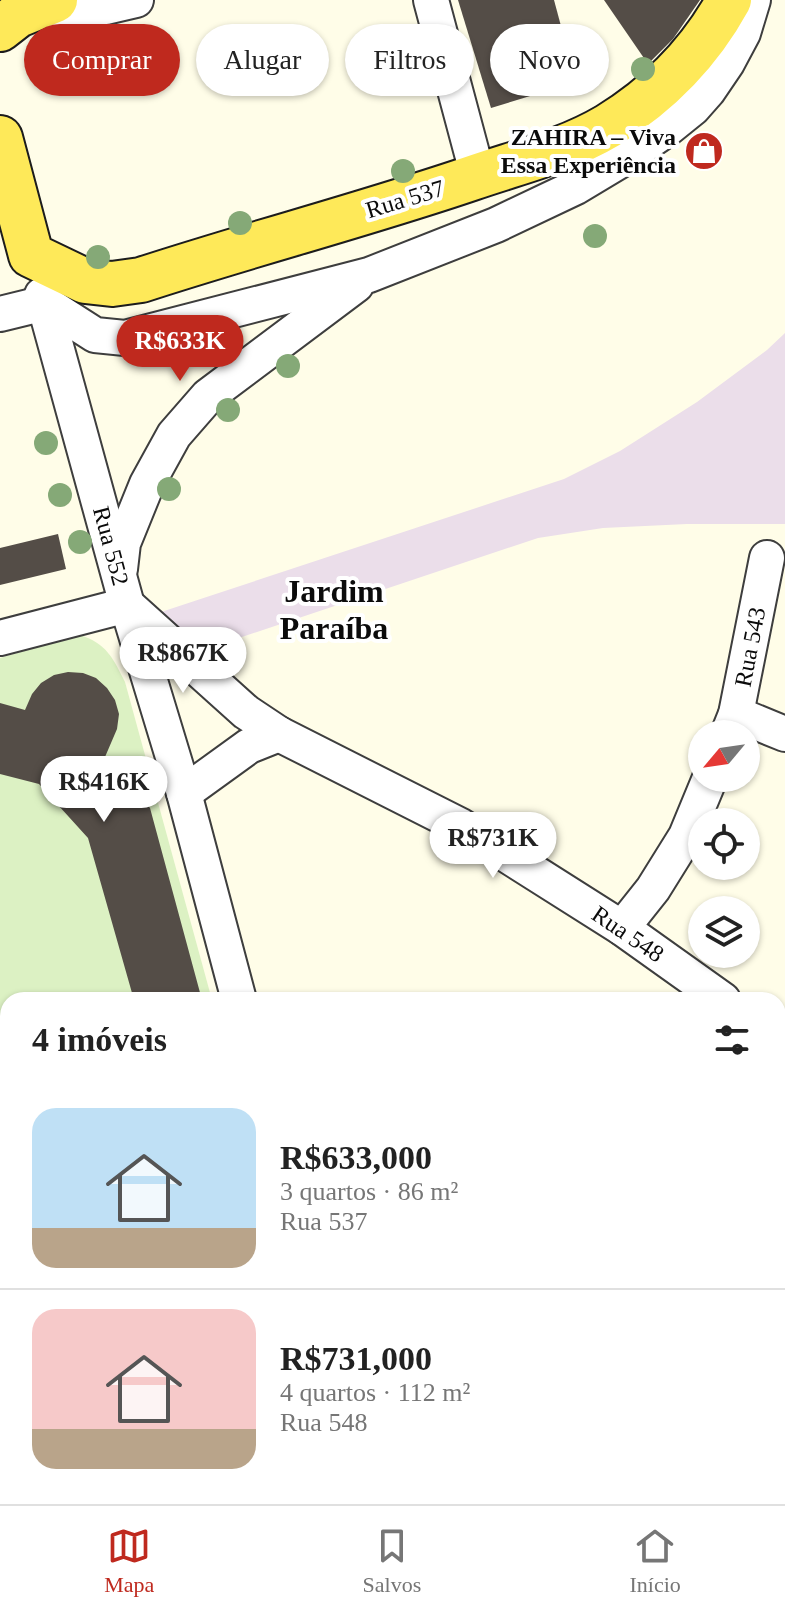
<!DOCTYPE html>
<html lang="pt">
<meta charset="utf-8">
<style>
body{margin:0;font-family:"Times New Roman",serif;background:#f2f2f2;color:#222;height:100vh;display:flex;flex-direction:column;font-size:30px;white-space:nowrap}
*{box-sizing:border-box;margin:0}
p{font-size:26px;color:#767676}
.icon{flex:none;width:44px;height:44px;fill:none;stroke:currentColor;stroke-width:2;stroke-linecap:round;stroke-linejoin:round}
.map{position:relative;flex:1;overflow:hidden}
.panel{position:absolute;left:0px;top:992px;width:786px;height:512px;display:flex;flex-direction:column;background:#fff;border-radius:24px 24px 0 0;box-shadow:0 2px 6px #0004}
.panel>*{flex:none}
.top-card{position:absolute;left:24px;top:24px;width:738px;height:72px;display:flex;gap:16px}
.needle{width:52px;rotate:241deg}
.controls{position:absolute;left:688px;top:720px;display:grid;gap:16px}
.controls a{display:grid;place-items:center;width:72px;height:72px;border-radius:50%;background:#fff;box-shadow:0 2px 6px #0004;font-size:40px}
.price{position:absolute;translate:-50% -68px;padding:0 18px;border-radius:28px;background:#fff;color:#222;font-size:26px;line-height:52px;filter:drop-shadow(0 2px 4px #0008)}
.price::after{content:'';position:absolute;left:50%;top:48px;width:24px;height:18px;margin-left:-12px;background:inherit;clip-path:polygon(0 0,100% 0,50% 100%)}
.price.selected{background:#bf291e;color:#fff}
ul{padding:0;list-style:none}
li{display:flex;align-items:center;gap:24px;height:200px;padding:0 32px}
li+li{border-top:2px solid #e0e0e0}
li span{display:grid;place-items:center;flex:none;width:224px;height:160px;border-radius:24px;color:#555}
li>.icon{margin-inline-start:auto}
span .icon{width:96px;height:96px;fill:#fffc;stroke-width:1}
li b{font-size:34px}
h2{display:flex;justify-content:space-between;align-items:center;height:96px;padding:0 32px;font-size:34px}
.chip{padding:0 28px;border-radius:36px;background:#fff;box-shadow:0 2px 6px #0004;font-size:28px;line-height:72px}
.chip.selected{background:#bf291e;color:#fff}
.dock{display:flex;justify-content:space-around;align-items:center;height:112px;border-top:2px solid #e0e0e0;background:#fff;font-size:22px;color:#767676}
.dock a{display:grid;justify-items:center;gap:4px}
.dock .selected{color:#bf291e}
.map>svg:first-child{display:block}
.industrial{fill:#ebdeea}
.pitch{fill:#dcf1c3}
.building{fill:#544d47}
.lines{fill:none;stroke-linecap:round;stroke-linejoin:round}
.minor-casing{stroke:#3e3e3e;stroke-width:38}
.major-casing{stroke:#1c1c1c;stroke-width:48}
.minor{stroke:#fff;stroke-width:34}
.major{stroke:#fee959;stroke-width:44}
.tree{fill:#85a977}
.labels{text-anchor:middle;stroke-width:8;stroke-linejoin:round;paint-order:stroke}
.poi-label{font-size:24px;font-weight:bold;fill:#0b0b0b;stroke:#fff;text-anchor:end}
.street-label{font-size:24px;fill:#0b0b0b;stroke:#fff}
.district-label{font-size:32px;font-weight:bold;fill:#0b0b0b;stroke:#fff}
</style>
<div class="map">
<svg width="785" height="1504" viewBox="0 0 785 1504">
<rect width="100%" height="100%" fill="#fffde8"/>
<!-- industrial -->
<g class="industrial">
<polygon points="785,333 785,524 687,524 603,528 538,538 191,654 155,614 564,479 620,451 697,402 767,350"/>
<polygon points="8,1425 8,1496 328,1496 330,1504 0,1504 0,1428"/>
</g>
<!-- pitch -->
<path class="pitch" d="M80,635C107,644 113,658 125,682L212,1000H8V1374L0,1377V658Z"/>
<!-- building -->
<g class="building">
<polygon points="458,0 554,0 576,82 491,108"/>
<polygon points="604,0 700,0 673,39 648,64"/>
<polygon points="58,534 66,569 0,585 0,548"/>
<polygon points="68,672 83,673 96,678 107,688 115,700 119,714 117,729 105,757 150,808 202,1000 134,1000 88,838 39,784 0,774 0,703 25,710 32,694 41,683 54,675"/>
</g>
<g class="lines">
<!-- minor casing -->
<g class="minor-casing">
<g id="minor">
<polyline points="431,0 478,176"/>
<polyline points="32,10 78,11 106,7 136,0"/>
<polyline points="42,295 127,605 184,793 239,1000"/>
<polyline points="45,303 95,335 125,338 369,275 496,225 576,187 626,157 667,129 693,108 708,91 727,63 743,33 753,0"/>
<polyline points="0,314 45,303"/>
<polyline points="120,569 123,543 147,484 174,435 208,396 356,285"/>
<polyline points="127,605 246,712 279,734 461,826 622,928 723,1000"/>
<polyline points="0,638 127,605"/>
<polyline points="736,714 785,734"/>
<polyline points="728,734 736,714 767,558"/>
<polyline points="184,793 249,746 279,734"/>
<polyline points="622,928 653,889 686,836 710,778"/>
<polyline points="778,1039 785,1045"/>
<polyline points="778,1160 785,1152"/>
<polyline points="778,1196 785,1195"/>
<polyline points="0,1395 8,1393"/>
</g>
</g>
<!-- major casing -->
<g class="major-casing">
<g id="major">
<polyline points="0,29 18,15 55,0"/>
<path d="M0,138L31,255L85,281L112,284L141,280C251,244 363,215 472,178C518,162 566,151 608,126C660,94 700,53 729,0"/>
</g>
</g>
<!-- minor -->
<use href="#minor" class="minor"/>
<!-- major -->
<use href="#major" class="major"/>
</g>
<!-- trees -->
<g class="tree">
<circle cx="643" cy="69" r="12"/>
<circle cx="403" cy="171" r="12"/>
<circle cx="240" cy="223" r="12"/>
<circle cx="595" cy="236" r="12"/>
<circle cx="98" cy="257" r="12"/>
<circle cx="288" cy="366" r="12"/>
<circle cx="228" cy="410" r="12"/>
<circle cx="46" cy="443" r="12"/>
<circle cx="169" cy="489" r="12"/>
<circle cx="60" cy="495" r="12"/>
<circle cx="80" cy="542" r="12"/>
</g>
<!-- icons -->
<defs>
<g id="shop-disc" transform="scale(2)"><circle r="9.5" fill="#bf291e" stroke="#fff"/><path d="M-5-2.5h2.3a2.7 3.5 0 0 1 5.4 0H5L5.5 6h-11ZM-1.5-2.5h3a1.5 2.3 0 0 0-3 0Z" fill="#fff"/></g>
</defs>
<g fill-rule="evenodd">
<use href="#shop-disc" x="704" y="151"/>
</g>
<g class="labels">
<!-- poi labels -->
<g class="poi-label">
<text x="676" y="145">ZAHIRA – Viva<tspan x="676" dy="28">Essa Experiência</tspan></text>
</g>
<!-- street labels -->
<g class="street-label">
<text transform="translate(405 199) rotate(-17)" y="8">Rua 537</text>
<text transform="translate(111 546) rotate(75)" y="8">Rua 552</text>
<text transform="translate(750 647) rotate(-79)" y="8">Rua 543</text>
<text transform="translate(628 934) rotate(34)" y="8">Rua 548</text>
</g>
<!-- district labels -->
<g class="district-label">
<text x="334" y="602">Jardim<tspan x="334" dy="37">Paraíba</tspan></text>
</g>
</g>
</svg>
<div class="controls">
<a><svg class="needle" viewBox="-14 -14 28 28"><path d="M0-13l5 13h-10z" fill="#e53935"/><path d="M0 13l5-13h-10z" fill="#767676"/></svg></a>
<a><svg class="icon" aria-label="locate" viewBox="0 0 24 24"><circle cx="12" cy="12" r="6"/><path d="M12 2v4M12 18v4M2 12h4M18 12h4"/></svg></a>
<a><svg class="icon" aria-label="layers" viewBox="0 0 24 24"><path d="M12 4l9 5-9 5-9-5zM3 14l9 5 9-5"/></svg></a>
</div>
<b class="price selected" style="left:180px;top:383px">R$633K</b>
<b class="price" style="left:183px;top:695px">R$867K</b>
<b class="price" style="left:104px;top:824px">R$416K</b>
<b class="price" style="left:493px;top:880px">R$731K</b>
<div class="top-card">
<a class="chip selected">Comprar</a>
<a class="chip">Alugar</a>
<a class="chip">Filtros</a>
<a class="chip">Novo</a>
</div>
<section class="panel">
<h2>4 imóveis<svg class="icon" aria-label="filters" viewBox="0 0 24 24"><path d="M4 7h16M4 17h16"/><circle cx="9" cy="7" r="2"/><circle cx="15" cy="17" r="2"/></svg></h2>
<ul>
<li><span style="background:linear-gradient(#bfe0f5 75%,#b9a48a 0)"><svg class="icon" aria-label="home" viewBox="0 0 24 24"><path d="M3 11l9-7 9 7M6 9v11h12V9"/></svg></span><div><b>R$633,000</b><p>3 quartos · 86 m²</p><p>Rua 537</p></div></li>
<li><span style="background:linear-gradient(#f6c9c9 75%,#b9a48a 0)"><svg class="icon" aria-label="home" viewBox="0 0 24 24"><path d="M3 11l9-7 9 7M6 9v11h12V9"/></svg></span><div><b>R$731,000</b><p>4 quartos · 112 m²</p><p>Rua 548</p></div></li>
</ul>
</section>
</div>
<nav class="dock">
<a class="selected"><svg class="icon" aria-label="map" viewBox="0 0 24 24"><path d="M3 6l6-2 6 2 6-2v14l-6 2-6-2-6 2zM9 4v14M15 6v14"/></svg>Mapa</a>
<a><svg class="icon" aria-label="saved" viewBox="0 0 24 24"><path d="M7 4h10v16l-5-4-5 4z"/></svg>Salvos</a>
<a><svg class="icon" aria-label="home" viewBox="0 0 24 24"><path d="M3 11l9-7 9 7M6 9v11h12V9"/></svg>Início</a>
</nav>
